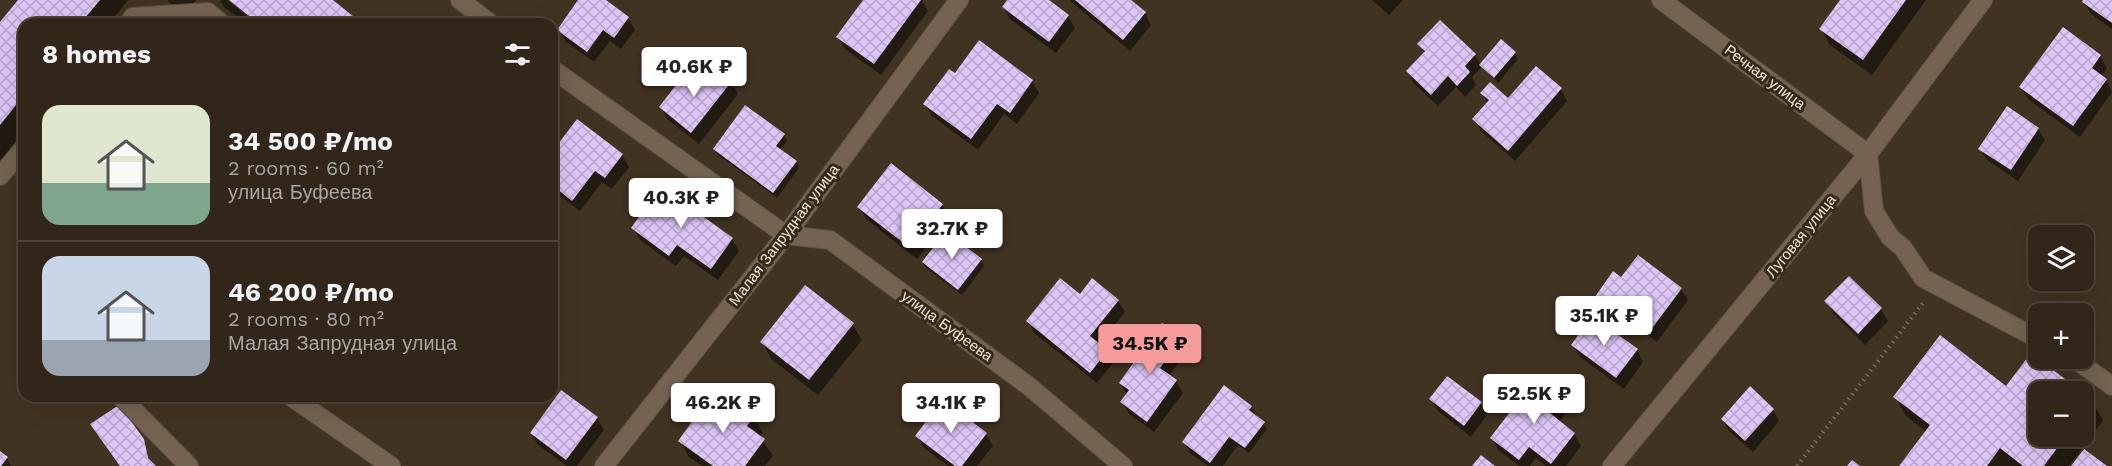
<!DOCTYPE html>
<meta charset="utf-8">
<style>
body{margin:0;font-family:"Work Sans",sans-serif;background:#3d3226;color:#f1f3f6;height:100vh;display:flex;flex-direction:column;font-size:22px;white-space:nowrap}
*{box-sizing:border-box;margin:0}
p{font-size:20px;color:#a8a5a2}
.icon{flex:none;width:33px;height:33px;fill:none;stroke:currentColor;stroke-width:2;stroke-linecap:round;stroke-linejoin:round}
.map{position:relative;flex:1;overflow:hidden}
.sheet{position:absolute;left:18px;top:18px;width:540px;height:384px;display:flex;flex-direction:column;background:#312619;border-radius:18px;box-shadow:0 6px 24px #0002,0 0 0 2px #4c4338}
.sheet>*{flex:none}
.fabs{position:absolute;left:2028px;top:225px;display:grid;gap:12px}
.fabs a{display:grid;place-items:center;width:66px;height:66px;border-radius:12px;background:#312619;box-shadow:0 6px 24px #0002,0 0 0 2px #4c4338;font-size:30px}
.price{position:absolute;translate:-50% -51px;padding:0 14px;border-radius:6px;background:#fff;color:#222;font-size:20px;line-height:39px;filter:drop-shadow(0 2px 3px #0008)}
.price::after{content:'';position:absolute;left:50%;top:36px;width:18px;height:14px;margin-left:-9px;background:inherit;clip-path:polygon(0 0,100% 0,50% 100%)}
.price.selected{background:#f59b9b;color:#111}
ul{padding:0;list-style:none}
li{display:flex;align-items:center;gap:18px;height:150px;padding:0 24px}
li+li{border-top:2px solid #4c4338}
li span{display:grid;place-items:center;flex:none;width:168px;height:120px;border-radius:18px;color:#555}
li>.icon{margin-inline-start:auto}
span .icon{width:72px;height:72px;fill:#fffc;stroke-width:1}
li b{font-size:26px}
h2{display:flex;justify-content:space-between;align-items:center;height:72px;padding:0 24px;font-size:26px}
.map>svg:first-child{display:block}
.shadow{fill:#0007}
.building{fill:url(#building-cross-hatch)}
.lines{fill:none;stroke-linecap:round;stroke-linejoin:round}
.minor-casing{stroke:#5c5040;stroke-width:20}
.path{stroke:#796d5d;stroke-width:4;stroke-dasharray:1.5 4.5;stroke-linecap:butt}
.minor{stroke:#736350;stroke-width:18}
.labels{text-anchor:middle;stroke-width:6;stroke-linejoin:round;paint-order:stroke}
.street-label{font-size:15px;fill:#f1e8dd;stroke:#372918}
</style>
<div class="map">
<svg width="2112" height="466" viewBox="0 0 2112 466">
<defs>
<pattern id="building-cross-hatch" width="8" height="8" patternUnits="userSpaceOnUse" patternTransform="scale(1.5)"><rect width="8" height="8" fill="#dec5f8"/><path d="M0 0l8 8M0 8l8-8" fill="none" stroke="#b8a5ca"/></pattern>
</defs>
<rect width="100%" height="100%" fill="#413321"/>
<!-- shadow -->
<g class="shadow">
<polygon points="20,0 128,0 109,24 24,24 24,131 0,161 0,25"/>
<polygon points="167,0 196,0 184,14"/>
<polygon points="220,0 227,0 257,24 246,24 224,7"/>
<polygon points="580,0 603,0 628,18 635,30 621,49 610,41 594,62 566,42 559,30"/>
<polygon points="865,0 922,0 928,11 881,75 845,49 838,37"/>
<polygon points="1009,0 1047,0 1068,16 1075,28 1056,53 1010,19 1004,7"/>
<polygon points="1069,0 1129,0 1145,13 1151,25 1130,51"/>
<polygon points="1372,0 1403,0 1389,15"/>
<polygon points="1842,0 1926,0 1872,75 1830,45 1821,29"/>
<polygon points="2085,0 2112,0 2112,29 2091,14 2084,2"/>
<polygon points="979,43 1032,81 1039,93 1017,124 1004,114 978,150 932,116 925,104 955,75"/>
<polygon points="1419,44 1475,55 1481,65 1515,53 1518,59 1498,83 1482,67 1472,77 1476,85 1465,97 1456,87 1438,106 1414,84 1408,72 1425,54"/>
<polygon points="2100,56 2107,68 2101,76 2106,80 2112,92 2080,137 2028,99 2021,87"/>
<polygon points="720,73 731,82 738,94 699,144 667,119 661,107 710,84"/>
<polygon points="1561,89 1567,101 1515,161 1481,131 1474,119 1488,104 1482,93 1508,100"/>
<polygon points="2038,129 2045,140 2018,181 1987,160 1980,149"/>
<polygon points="784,135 787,141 780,150 796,162 799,168 777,198 718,155 714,149"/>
<polygon points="552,154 622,155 629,167 612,189 602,182 580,211 552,190"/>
<polygon points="891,165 942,205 949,217 917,259 866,219 859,207"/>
<polygon points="633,228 732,239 739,251 718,280 684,256 676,266 640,240"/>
<polygon points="981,260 984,266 962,295 927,269 923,263"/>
<polygon points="1849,278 1881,309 1888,321 1865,345 1833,313 1826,301"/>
<polygon points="1622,280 1681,289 1688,300 1657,342 1633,324 1625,335 1598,316 1592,304"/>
<polygon points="1080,296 1118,301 1125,312 1099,345 1106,351 1113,363 1097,383 1034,333 1028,322"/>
<polygon points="852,324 862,340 818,395 771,359 762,342"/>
<polygon points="1181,338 1188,350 1169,376 1176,381 1183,393 1154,432 1129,414 1122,402 1127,395 1120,383"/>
<polygon points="1573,345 1637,350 1643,362 1624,389 1580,357"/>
<polygon points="2007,388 2038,392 2038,436 2084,436 2084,395 2092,401 2103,420 2069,466 1901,466 1927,432 1906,416 1895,397"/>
<polygon points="1431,399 1480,403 1487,415 1471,437 1438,411"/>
<polygon points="1560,399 1567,411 1559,422 1574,434 1581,446 1566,466 1546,466 1536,458 1530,466 1519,466 1498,450 1492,438"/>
<polygon points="1251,407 1267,429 1249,453 1238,445 1223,466 1208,466 1191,454 1184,442"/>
<polygon points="720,408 754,417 763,433 760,437 773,456 765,466 702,466 689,457 680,441"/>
<polygon points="1773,410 1779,421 1753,452 1729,431 1722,419"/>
<polygon points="597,418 604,430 577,466 567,466 538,445 531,433"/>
<polygon points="986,434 993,446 977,466 948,466 924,448 917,436"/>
<polygon points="0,453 7,458 11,466 0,466"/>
</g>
<!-- building -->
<g class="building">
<polygon points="18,0 100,0 80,24 24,24 24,95 0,125 0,22"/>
<polygon points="229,0 333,0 363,24 259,24"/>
<polygon points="578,0 606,0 629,17 614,38 603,30 587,52 557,30"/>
<polygon points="863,0 921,0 874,64 836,37"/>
<polygon points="1007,0 1049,0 1069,15 1049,42 1002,7"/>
<polygon points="1075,0 1131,0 1146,12 1123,40"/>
<polygon points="1840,0 1906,0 1863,60 1819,29"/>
<polygon points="2083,0 2112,0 2112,23 2082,2"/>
<polygon points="1440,20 1476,54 1465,66 1470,72 1457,86 1448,76 1431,95 1406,71 1425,51 1417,44"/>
<polygon points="2063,27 2101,55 2092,68 2107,79 2073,126 2019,87"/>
<polygon points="1501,39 1516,52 1494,78 1479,65"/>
<polygon points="979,40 1033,80 1010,113 997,104 971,139 923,104 949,69 955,73"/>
<polygon points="691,66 710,82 719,71 732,81 691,133 659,107"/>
<polygon points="1536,66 1562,88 1508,151 1472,119 1489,100 1480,93 1490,82 1508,98"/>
<polygon points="745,105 785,134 776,146 797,161 773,193 713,149"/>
<polygon points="2007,106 2039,128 2011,170 1978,149"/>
<polygon points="577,119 623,154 605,178 595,171 572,201 552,185 552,152"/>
<polygon points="891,163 943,204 910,248 857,207"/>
<polygon points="661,186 733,238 711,269 677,245 669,256 631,228"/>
<polygon points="946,231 982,259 958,290 922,262"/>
<polygon points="1638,255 1682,288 1650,331 1626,313 1618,324 1590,304 1613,271 1621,277"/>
<polygon points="1849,276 1882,308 1858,334 1824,301"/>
<polygon points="1060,278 1080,294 1092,278 1119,300 1090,336 1108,350 1090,373 1026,321"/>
<polygon points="805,285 854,323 809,380 760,342"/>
<polygon points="1592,316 1638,349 1616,378 1571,345"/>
<polygon points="1162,323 1182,337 1160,368 1177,380 1147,422 1120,402 1129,390 1119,383"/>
<polygon points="1940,335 2006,386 2031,353 2082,392 2038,392 2038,436 2066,436 2044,466 2023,466 2000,448 1987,466 1899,466 1930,425 1893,397"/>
<polygon points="1447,376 1482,402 1464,426 1429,399"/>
<polygon points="1536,378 1562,398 1550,413 1575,433 1551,464 1529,447 1519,460 1490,438"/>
<polygon points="1224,385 1252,406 1249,410 1265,422 1245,448 1229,437 1210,463 1182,442"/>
<polygon points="1750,386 1774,409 1745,441 1721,419"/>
<polygon points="561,390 598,417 566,460 530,433"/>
<polygon points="2084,393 2094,400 2084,414"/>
<polygon points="727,395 755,416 747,426 765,439 745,466 713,466 678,441 709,398 719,406"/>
<polygon points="943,399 987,433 962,466 955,466 915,436"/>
<polygon points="119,405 144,439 148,458 156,466 120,466 90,424"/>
<polygon points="2084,449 2107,466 2071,466"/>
<polygon points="0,451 8,457 1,466 0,466"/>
<polygon points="1481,455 1495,466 1472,466"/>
<polygon points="1852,460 1860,466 1847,466"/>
</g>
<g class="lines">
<!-- minor casing -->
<g class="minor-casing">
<g id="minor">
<polyline points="460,0 491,24"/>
<polyline points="1661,0 1868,154 1874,211 1890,237 1903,248 1923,278 2038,339"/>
<polyline points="128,24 133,17 208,12 222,24"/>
<polyline points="552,69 786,235 830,240 1030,387 1123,466"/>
<polyline points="0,176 24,148"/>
<polyline points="2073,358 2112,386"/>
<polyline points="120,396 189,466"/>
<polyline points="290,396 391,466"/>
<polyline points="604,466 786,235 959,0"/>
<polyline points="1612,466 1868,154 1983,0"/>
</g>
</g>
<!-- path -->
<polyline class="path" points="1797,466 1923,303"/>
<!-- minor -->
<use href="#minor" class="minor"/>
</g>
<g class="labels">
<!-- street labels -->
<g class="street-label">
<text transform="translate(1765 77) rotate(37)" y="5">Речная улица</text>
<text transform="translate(784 235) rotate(-53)" y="5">Малая Запрудная улица</text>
<text transform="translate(1801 236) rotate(-51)" y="5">Луговая улица</text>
<text transform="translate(947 326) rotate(36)" y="5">улица Буфеева</text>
</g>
</g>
</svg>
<div class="fabs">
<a><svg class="icon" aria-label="layers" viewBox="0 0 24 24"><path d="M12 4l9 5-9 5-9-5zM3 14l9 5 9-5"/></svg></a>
<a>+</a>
<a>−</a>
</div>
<b class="price" style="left:694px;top:98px">40.6K ₽</b>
<b class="price" style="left:681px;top:229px">40.3K ₽</b>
<b class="price" style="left:952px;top:260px">32.7K ₽</b>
<b class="price" style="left:1604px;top:347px">35.1K ₽</b>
<b class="price selected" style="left:1150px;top:375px">34.5K ₽</b>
<b class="price" style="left:1534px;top:425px">52.5K ₽</b>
<b class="price" style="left:723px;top:434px">46.2K ₽</b>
<b class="price" style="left:951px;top:434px">34.1K ₽</b>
<section class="sheet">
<h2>8 homes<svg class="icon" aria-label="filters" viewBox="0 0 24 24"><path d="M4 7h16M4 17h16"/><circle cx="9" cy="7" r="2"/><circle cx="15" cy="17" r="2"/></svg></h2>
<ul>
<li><span style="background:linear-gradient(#dfe7d0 65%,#7fa58c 0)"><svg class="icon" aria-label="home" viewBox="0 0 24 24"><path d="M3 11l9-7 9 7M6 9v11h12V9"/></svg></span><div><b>34 500 ₽/mo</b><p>2 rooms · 60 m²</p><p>улица Буфеева</p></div></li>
<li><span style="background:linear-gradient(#c9d6e8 70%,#9aa5b1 0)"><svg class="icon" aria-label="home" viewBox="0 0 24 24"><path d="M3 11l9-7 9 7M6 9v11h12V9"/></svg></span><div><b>46 200 ₽/mo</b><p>2 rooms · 80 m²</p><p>Малая Запрудная улица</p></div></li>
</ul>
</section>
</div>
